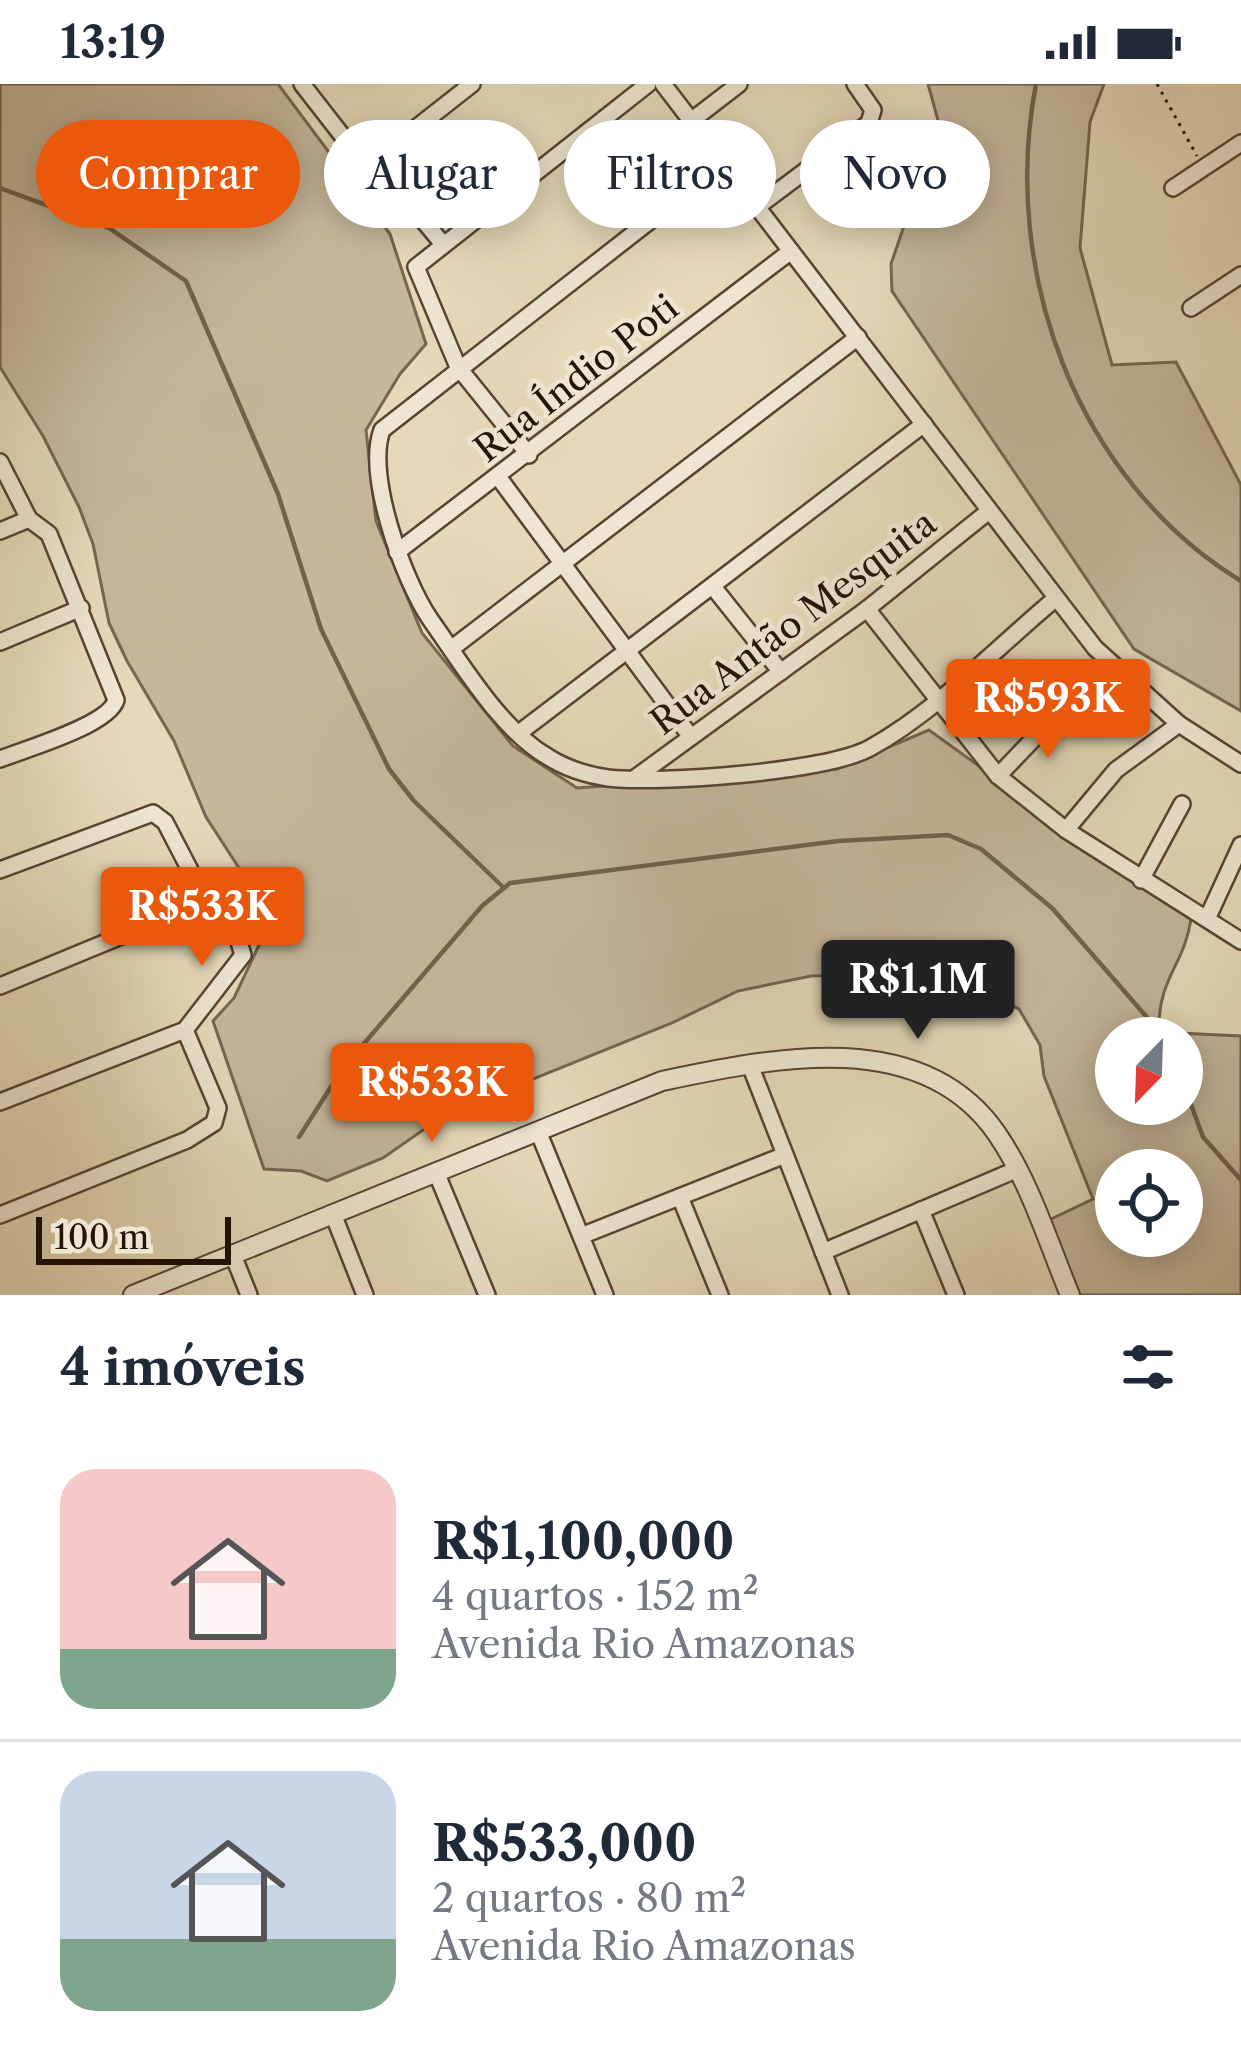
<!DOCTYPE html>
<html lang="pt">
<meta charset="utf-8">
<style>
body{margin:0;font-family:"Libre Caslon Text",serif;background:#f6f6f7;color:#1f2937;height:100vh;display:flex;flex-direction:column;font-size:45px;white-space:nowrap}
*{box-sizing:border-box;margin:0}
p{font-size:39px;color:#747a83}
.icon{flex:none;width:66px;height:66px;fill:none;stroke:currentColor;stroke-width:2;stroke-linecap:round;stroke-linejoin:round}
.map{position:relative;height:1211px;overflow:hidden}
.side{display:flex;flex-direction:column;background:#fff;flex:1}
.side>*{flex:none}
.top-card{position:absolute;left:36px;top:36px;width:1170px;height:108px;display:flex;gap:24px}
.needle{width:78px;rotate:203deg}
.fabs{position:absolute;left:1095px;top:933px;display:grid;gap:24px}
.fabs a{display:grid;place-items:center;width:108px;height:108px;border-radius:50%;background:#fff;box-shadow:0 6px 30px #0003;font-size:60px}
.scale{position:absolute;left:36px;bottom:30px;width:195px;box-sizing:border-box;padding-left:12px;border:6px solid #261306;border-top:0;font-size:33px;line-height:42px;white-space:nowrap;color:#261306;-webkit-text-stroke:9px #eee6d2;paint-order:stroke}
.price{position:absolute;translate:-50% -102px;padding:0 27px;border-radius:12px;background:#ea580c;color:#fff;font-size:39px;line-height:78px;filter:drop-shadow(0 3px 6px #0008)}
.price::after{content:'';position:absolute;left:50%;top:72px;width:36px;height:27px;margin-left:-18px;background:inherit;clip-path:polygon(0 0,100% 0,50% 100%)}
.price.on{background:#222;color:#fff}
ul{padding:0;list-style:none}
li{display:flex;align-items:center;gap:36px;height:300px;padding:0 60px}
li+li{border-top:3px solid #e0e1e3}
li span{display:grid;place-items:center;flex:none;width:336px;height:240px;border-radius:36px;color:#555}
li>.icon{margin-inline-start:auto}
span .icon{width:144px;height:144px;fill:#fffc;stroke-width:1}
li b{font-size:51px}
h2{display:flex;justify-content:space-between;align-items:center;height:144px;padding:0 60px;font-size:51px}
.chip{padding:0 42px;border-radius:54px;background:#fff;box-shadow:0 6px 30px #0003;font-size:42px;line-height:108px}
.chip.on{background:#ea580c;color:#fff}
.status{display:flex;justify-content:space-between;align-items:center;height:84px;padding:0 60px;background:#fff;direction:ltr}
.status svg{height:33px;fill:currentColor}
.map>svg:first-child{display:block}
.green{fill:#c5b79b;stroke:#766550;stroke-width:3;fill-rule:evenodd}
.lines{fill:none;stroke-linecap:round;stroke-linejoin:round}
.stream{stroke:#72624d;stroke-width:4.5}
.minor-casing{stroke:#564433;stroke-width:20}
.tertiary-casing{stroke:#564433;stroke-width:22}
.path{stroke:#261306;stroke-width:3;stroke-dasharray:3 6;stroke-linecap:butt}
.minor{stroke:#eee6d2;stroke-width:15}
.tertiary{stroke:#eee6d2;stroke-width:18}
.labels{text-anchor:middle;stroke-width:9;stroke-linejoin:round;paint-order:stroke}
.street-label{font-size:36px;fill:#261306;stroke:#eee6d2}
</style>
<div class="status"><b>13:19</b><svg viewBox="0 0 49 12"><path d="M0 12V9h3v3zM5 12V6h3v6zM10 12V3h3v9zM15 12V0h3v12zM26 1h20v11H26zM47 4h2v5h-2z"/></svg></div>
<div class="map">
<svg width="1241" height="1211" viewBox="0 0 1241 1211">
<rect width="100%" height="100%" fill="#e5d9b9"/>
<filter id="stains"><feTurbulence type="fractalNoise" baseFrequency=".00167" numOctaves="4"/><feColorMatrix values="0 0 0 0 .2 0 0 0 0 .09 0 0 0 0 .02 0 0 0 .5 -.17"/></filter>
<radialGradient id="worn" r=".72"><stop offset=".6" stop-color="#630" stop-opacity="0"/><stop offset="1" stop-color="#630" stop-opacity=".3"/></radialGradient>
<!-- green -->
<g class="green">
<path d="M0,0H278L390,150L426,260L400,290L366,346L376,437L422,549L513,662L577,704L837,685L929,646L1191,835C1185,878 1160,894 1159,939L1178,949L1241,952V1211H1076L1047,1137L1093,1115L1044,992L1040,961L1019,925L946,889L811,892L738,907L672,939L446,1030L383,1074L327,1097L301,1087L264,1085L213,937L234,914L260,859L259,815L206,733L174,657L127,577L109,539L93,460L79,423L43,352L0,283ZM1116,954H1182V1020H1116ZM1116,1086H1182V1152H1116Z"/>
<polygon points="928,0 1104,0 1090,38 1080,164 1112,281 1176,278 1241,401 1241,627 1134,565 892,207 891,180 939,40"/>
</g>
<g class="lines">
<!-- stream -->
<g class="stream">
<path d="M1036,0C1000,186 1076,396 1241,497"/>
<polyline points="0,104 109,144 186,197 278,410 321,545 389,685 414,717 503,803"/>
<polyline points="1182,996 1203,1053 1241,1096"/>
<polyline points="299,1053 343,984 482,822 510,799 838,757 948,751 981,765 1052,824 1165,954"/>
</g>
<!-- minor casing -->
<g class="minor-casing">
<g id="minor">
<polyline points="302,0 358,72 374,77 472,0"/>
<polyline points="663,0 1095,564 1179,640 1241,680"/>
<polyline points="691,37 739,0"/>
<polyline points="374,77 442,159"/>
<path d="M724,79L382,346C365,391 404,497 430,535C462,580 500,645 548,673C567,685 587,691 608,694C660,700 826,688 870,664C937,627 996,564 1055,515"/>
<polyline points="1173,104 1241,59"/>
<polyline points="757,123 869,39 873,26 855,0"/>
<polyline points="1191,224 1241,191"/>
<polyline points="529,371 458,283 416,183 648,0"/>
<path d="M0,378L29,435L49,450L116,616C109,641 26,665 0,675"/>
<polyline points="499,394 691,653"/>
<polyline points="0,447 29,435"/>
<polyline points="397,468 791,167"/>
<polyline points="714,504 781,588"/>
<polyline points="867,525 998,692 1066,746 1241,857"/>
<polyline points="0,558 81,524"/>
<polyline points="451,565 858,253"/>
<polyline points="519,649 924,340"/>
<polyline points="998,692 1061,626"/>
<polyline points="635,694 867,525 989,427"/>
<polyline points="1066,746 1116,686 1179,640"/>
<polyline points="0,786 153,729 165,738 206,817 231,832 243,871 185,946 218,1024 214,1039 187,1056 0,1131"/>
<polyline points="1141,796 1182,720"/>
<polyline points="1207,835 1241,761"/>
<polyline points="0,902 206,817"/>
<polyline points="750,981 840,1211"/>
<polyline points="0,1018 185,946"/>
<polyline points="538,1047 605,1211"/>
<polyline points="436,1088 487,1211"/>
<polyline points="680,1113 720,1211"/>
<polyline points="921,1126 956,1211"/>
<polyline points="333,1130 365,1211"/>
<polyline points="581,1152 785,1071"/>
<polyline points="823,1168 1018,1085"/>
<polyline points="233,1171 249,1211"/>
</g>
</g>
<!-- tertiary casing -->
<g class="tertiary-casing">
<path id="tertiary" d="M133,1211L662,997C772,974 922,941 997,1050C1030,1098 1048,1158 1070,1211"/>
</g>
<!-- path -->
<polyline class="path" points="1157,0 1197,72"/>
<!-- minor -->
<use href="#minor" class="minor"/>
<!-- tertiary -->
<use href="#tertiary" class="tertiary"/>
</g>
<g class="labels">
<!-- street labels -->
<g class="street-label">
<text transform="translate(576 294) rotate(-38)" y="13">Rua Índio Poti</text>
<text transform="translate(793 538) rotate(-37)" y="13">Rua Antão Mesquita</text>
</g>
</g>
<rect width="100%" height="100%" filter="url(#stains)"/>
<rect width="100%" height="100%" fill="url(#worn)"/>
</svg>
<div class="fabs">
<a><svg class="needle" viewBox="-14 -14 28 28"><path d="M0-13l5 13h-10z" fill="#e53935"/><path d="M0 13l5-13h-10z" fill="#747a83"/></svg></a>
<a><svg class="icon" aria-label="locate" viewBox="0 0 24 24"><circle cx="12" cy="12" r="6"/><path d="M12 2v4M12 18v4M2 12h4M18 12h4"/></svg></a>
</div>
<div class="scale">100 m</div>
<b class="price" style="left:1048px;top:677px">R$593K</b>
<b class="price" style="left:202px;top:885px">R$533K</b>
<b class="price on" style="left:918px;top:958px">R$1.1M</b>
<b class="price" style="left:432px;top:1061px">R$533K</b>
<div class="top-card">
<a class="chip on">Comprar</a>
<a class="chip">Alugar</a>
<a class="chip">Filtros</a>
<a class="chip">Novo</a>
</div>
</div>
<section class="side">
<h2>4 imóveis<svg class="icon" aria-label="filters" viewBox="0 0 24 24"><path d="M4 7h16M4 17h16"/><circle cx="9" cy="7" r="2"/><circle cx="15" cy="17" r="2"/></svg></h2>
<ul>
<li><span style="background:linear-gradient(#f6c9c9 75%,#7fa58c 0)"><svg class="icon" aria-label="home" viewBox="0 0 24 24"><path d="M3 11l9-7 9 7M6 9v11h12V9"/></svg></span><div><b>R$1,100,000</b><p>4 quartos · 152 m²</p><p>Avenida Rio Amazonas</p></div></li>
<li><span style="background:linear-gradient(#c9d6e8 70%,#7fa58c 0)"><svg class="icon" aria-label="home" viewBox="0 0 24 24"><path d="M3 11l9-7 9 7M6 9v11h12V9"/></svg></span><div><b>R$533,000</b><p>2 quartos · 80 m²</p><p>Avenida Rio Amazonas</p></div></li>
</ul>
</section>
